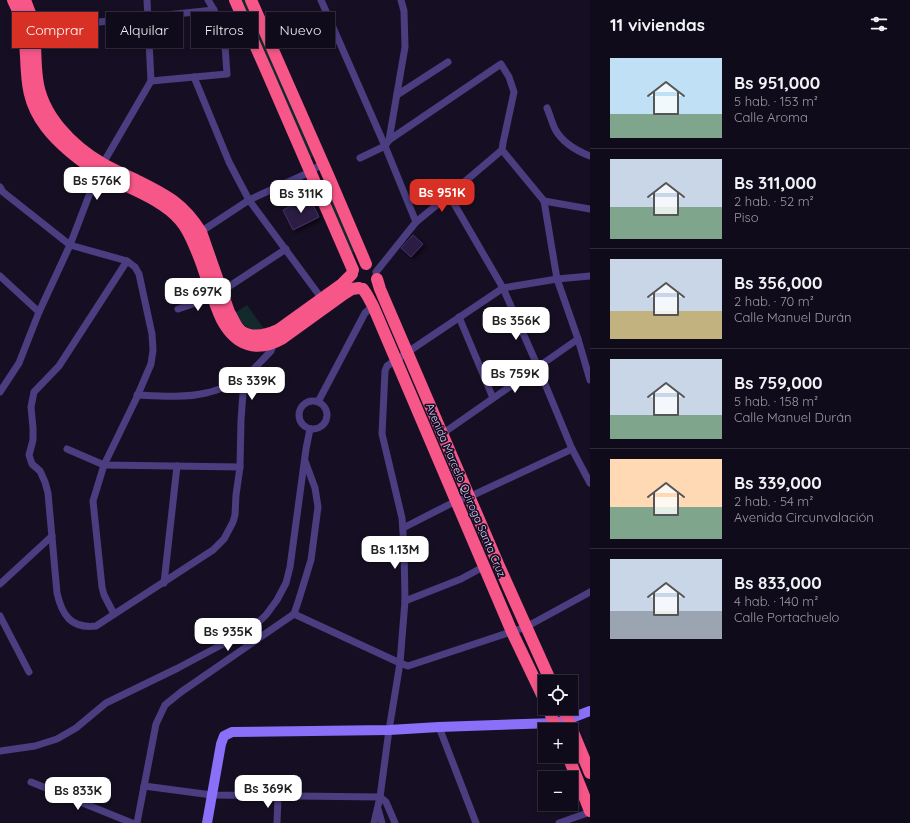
<!DOCTYPE html>
<html lang="es">
<meta charset="utf-8">
<style>
body{margin:0;font-family:Quicksand,sans-serif;background:#191423;color:#f1f3f6;height:100vh;display:flex;flex-direction:column;font-size:15px;white-space:nowrap}
*{box-sizing:border-box;margin:0}
p{font-size:13px;color:#9c9ba2}
.icon{flex:none;width:22px;height:22px;fill:none;stroke:currentColor;stroke-width:2;stroke-linecap:round;stroke-linejoin:round}
.map{position:relative;flex:1;overflow:hidden}
.panel{display:flex;flex-direction:column;background:#100b1a;width:320px}
.panel>*{flex:none}
.top-card{position:absolute;left:12px;top:12px;width:380px;height:36px;display:flex;gap:8px}
.controls{position:absolute;left:538px;top:675px;display:grid;gap:8px}
.controls a{display:grid;place-items:center;width:40px;height:40px;border-radius:0px;background:#100b1a;box-shadow:0 2px 6px #0003,0 0 0 1px #302b39;font-size:20px}
.price{position:absolute;translate:-50% -34px;padding:0 9px;border-radius:8px;background:#fff;color:#222;font-size:13px;line-height:26px;filter:drop-shadow(0 1px 2px #0008)}
.price::after{content:'';position:absolute;left:50%;top:24px;width:12px;height:9px;margin-left:-6px;background:inherit;clip-path:polygon(0 0,100% 0,50% 100%)}
.price.selected{background:#d93025;color:#fff}
ul{padding:0;list-style:none}
li{display:flex;align-items:center;gap:12px;height:100px;padding:0 20px}
li+li{border-top:1px solid #302b39}
li span{display:grid;place-items:center;flex:none;width:112px;height:80px;border-radius:0px;color:#555}
li>.icon{margin-inline-start:auto}
span .icon{width:48px;height:48px;fill:#fffc;stroke-width:1}
li b{font-size:17px}
h2{display:flex;justify-content:space-between;align-items:center;height:48px;padding:0 20px;font-size:17px}
.pill{padding:0 14px;border-radius:0px;background:#100b1a;box-shadow:0 2px 6px #0003,0 0 0 1px #302b39;font-size:14px;line-height:36px}
.pill.selected{background:#d93025;color:#fff}
main{display:flex;flex:1;min-height:0}
.map>svg:first-child{display:block}
.green{fill:#132a2d}
.building{fill:#2b1d43;stroke:#46306e;filter:url(#shadow)}
.lines{fill:none;stroke-linecap:round;stroke-linejoin:round}
.street{stroke:#4a3d80;stroke-width:7}
.secondary{stroke:#8a70f8;stroke-width:10}
.highway{stroke:#f65688;stroke-width:12}
.labels{text-anchor:middle;stroke-width:3.5;stroke-linejoin:round;paint-order:stroke}
.street-label{font-size:11px;fill:#dfd4fd;stroke:#160f23}
</style>
<main>
<div class="map">
<svg width="590" height="823" viewBox="0 0 590 823">
<defs>
<filter id="shadow"><feDropShadow dx="2.5" dy="2.5" stdDeviation="2" flood-color="#0009"/></filter>
</defs>
<rect width="100%" height="100%" fill="#160f23"/>
<!-- green -->
<g class="green">
<polygon points="240,0 246,0 314,156 309,158"/>
<polygon points="326,183 357,251 352,253 321,185"/>
<path d="M247,305L264,329C248,333 243,325 235,313Z"/>
</g>
<!-- building -->
<g class="building">
<polygon points="309,197 319,217 293,230 283,210"/>
<polygon points="413,235 423,244 411,257 401,248"/>
</g>
<g class="lines">
<!-- street -->
<g class="street">
<polyline points="321,0 385,146 416,222"/>
<polyline points="32,29 214,10"/>
<polyline points="194,77 229,162 249,200 322,299"/>
<polyline points="151,81 227,74 225,46 214,10 208,0"/>
<polyline points="397,95 448,62"/>
<path d="M547,108C550,115 552,123 555,129C562,142 577,151 590,156"/>
<polyline points="389,140 405,47 404,11 401,0"/>
<polyline points="360,158 385,146 389,140 501,64 509,77 514,92 503,143 502,150 544,201 557,279 578,339 590,380"/>
<polyline points="0,187 3,192 70,245 127,261 135,267 139,274 152,334 153,350 151,364 136,399 104,465 93,501 102,587 104,595 114,614"/>
<polyline points="449,195 503,288 538,367 572,449 590,483"/>
<polyline points="544,201 590,209"/>
<polyline points="199,233 249,200 310,172 323,163"/>
<path d="M127,261L59,366L34,392L31,407L33,428V440L29,455L32,464L40,471L45,482L48,493L57,593C62,615 71,629 96,626L213,550L224,539L233,522L235,515L236,495L240,467L241,420L243,393L246,377L271,351L274,343"/>
<polyline points="376,272 416,222 449,195 502,150"/>
<polyline points="0,276 39,312"/>
<polyline points="178,309 213,297 286,249"/>
<polyline points="459,317 493,398"/>
<polyline points="0,392 19,363 39,312 70,245 98,172 151,81 147,0"/>
<path d="M137,395C158,396 185,398 206,393C219,390 231,384 245,382"/>
<circle cx="313" cy="415" r="14"/>
<polyline points="318,402 365,313 373,306"/>
<polyline points="442,434 578,339"/>
<polyline points="67,449 104,465 240,467"/>
<polyline points="403,528 456,501 469,497 572,449"/>
<polyline points="164,583 177,466"/>
<polyline points="0,584 52,536"/>
<polyline points="405,601 461,579 485,566"/>
<polyline points="294,614 400,663 408,666 526,627 590,592"/>
<polyline points="0,616 29,672"/>
<polyline points="439,727 476,823"/>
<polyline points="0,751 35,746 57,739 76,728 106,703 178,668 251,629 266,615 277,600 286,583 290,567 306,449 310,429"/>
<polyline points="31,782 132,823"/>
<polyline points="144,786 212,795 380,797 386,802 395,823"/>
<polyline points="378,809 382,823"/>
<polyline points="137,823 156,724 165,705 181,692 294,614 299,599 311,560 318,507 315,488 305,461"/>
<polyline points="277,823 278,796"/>
<polyline points="374,823 380,797 389,730 400,663 405,601 404,547 402,518 382,434 385,371 387,366 503,288 557,279 590,276"/>
<polyline points="559,823 590,812"/>
</g>
<!-- secondary -->
<polyline class="secondary" points="207,823 221,744 224,736 232,732 389,730 439,727 555,723 569,719 590,711"/>
<!-- highway -->
<g class="highway">
<path d="M13,0C18,10 22,21 24,31C26,39 25,48 26,56C27,83 28,104 46,127C58,143 82,163 99,172C124,187 160,197 180,220C189,230 193,242 198,254C207,276 212,299 222,320C236,346 257,353 283,338L344,294L352,289L359,288"/>
<path d="M25,0L33,21L35,29C35,45 35,62 37,78C41,115 72,146 103,164C114,170 125,175 136,180C166,195 183,203 201,232L229,312C233,318 235,326 241,331C252,339 267,335 278,330L342,284L352,274"/>
<polyline points="235,0 267,72 353,270"/>
<polyline points="251,0 328,175 366,264"/>
<polyline points="377,279 380,289 499,566 551,682"/>
<polyline points="363,289 367,295 373,306 512,632 545,701"/>
<polyline points="548,708 557,730"/>
<polyline points="563,708 590,773"/>
<polyline points="568,756 590,811"/>
</g>
</g>
<g class="labels">
<!-- street labels -->
<g class="street-label">
<text transform="translate(466 490) rotate(67)" y="4">Avenida Marcelo Quiroga Santa Cruz</text>
</g>
</g>
</svg>
<div class="controls">
<a><svg class="icon" aria-label="locate" viewBox="0 0 24 24"><circle cx="12" cy="12" r="6"/><path d="M12 2v4M12 18v4M2 12h4M18 12h4"/></svg></a>
<a>+</a>
<a>−</a>
</div>
<b class="price" style="left:97px;top:201px">Bs 576K</b>
<b class="price selected" style="left:442px;top:213px">Bs 951K</b>
<b class="price" style="left:301px;top:214px">Bs 311K</b>
<b class="price" style="left:198px;top:312px">Bs 697K</b>
<b class="price" style="left:516px;top:341px">Bs 356K</b>
<b class="price" style="left:515px;top:394px">Bs 759K</b>
<b class="price" style="left:252px;top:401px">Bs 339K</b>
<b class="price" style="left:395px;top:570px">Bs 1.13M</b>
<b class="price" style="left:228px;top:652px">Bs 935K</b>
<b class="price" style="left:268px;top:809px">Bs 369K</b>
<b class="price" style="left:78px;top:811px">Bs 833K</b>
<div class="top-card">
<a class="pill selected">Comprar</a>
<a class="pill">Alquilar</a>
<a class="pill">Filtros</a>
<a class="pill">Nuevo</a>
</div>
</div>
<section class="panel">
<h2>11 viviendas<svg class="icon" aria-label="filters" viewBox="0 0 24 24"><path d="M4 7h16M4 17h16"/><circle cx="9" cy="7" r="2"/><circle cx="15" cy="17" r="2"/></svg></h2>
<ul>
<li><span style="background:linear-gradient(#bfe0f5 70%,#7fa58c 0)"><svg class="icon" aria-label="home" viewBox="0 0 24 24"><path d="M3 11l9-7 9 7M6 9v11h12V9"/></svg></span><div><b>Bs 951,000</b><p>5 hab. · 153 m²</p><p>Calle Aroma</p></div></li>
<li><span style="background:linear-gradient(#c9d6e8 60%,#7fa58c 0)"><svg class="icon" aria-label="home" viewBox="0 0 24 24"><path d="M3 11l9-7 9 7M6 9v11h12V9"/></svg></span><div><b>Bs 311,000</b><p>2 hab. · 52 m²</p><p>Piso</p></div></li>
<li><span style="background:linear-gradient(#c9d6e8 65%,#c2b280 0)"><svg class="icon" aria-label="home" viewBox="0 0 24 24"><path d="M3 11l9-7 9 7M6 9v11h12V9"/></svg></span><div><b>Bs 356,000</b><p>2 hab. · 70 m²</p><p>Calle Manuel Durán</p></div></li>
<li><span style="background:linear-gradient(#c9d6e8 70%,#7fa58c 0)"><svg class="icon" aria-label="home" viewBox="0 0 24 24"><path d="M3 11l9-7 9 7M6 9v11h12V9"/></svg></span><div><b>Bs 759,000</b><p>5 hab. · 158 m²</p><p>Calle Manuel Durán</p></div></li>
<li><span style="background:linear-gradient(#ffd9b3 60%,#7fa58c 0)"><svg class="icon" aria-label="home" viewBox="0 0 24 24"><path d="M3 11l9-7 9 7M6 9v11h12V9"/></svg></span><div><b>Bs 339,000</b><p>2 hab. · 54 m²</p><p>Avenida Circunvalación</p></div></li>
<li><span style="background:linear-gradient(#c9d6e8 65%,#9aa5b1 0)"><svg class="icon" aria-label="home" viewBox="0 0 24 24"><path d="M3 11l9-7 9 7M6 9v11h12V9"/></svg></span><div><b>Bs 833,000</b><p>4 hab. · 140 m²</p><p>Calle Portachuelo</p></div></li>
</ul>
</section>
</main>
